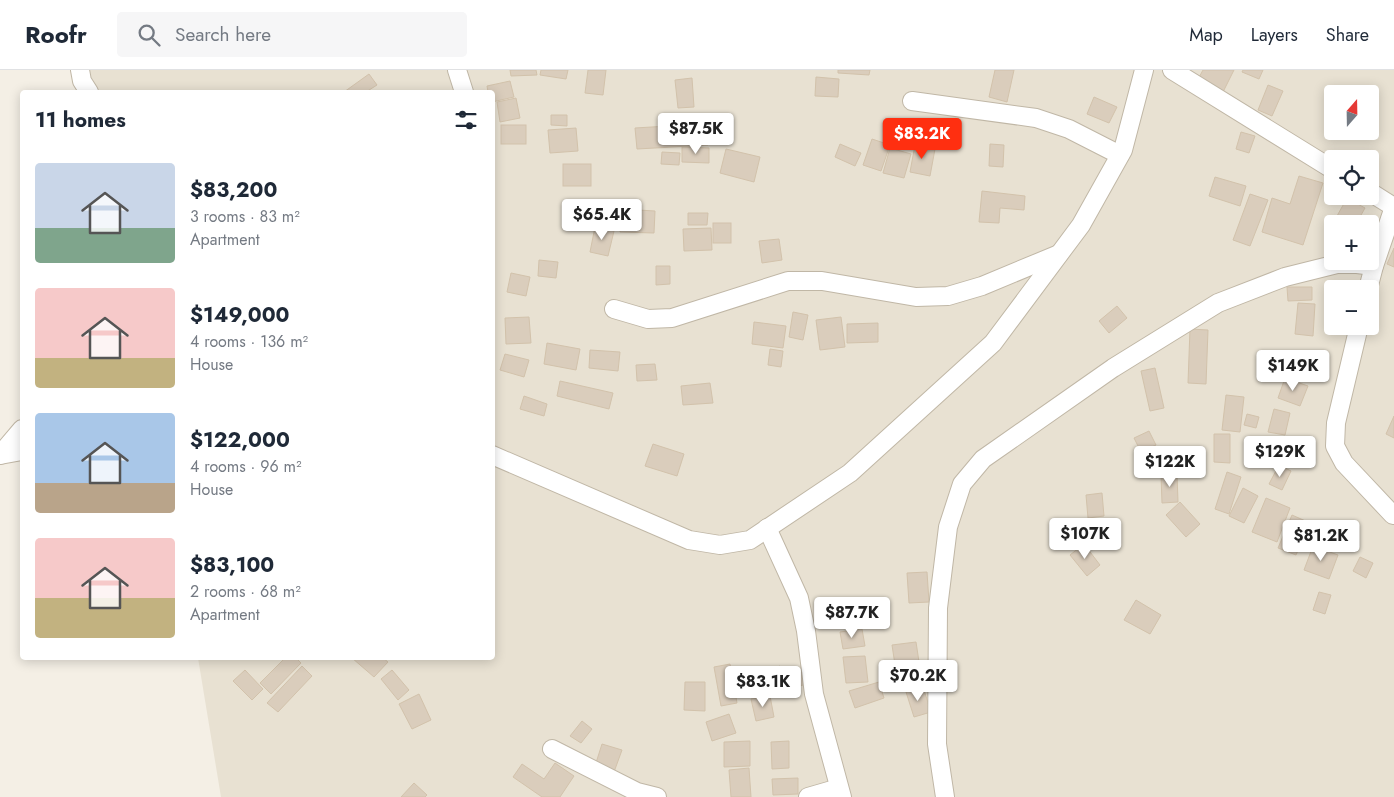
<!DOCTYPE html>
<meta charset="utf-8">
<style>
body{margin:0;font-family:Jost,sans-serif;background:#f6f6f7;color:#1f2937;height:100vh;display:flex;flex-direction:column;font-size:19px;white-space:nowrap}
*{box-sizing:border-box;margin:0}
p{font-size:16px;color:#747a83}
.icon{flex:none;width:28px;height:28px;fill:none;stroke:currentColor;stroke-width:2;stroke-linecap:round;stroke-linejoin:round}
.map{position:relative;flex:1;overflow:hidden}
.panel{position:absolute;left:20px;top:20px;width:475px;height:570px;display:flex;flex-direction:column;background:#fff;border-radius:5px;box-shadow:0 2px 12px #0003}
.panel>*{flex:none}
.needle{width:32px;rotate:20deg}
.fabs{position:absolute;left:1324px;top:15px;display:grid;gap:10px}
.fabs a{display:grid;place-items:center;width:55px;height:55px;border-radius:5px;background:#fff;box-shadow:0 2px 12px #0003;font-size:25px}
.price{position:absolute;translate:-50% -42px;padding:0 11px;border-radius:5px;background:#fff;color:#222;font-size:16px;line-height:32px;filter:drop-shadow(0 1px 2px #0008)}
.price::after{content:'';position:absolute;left:50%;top:30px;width:15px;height:11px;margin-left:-8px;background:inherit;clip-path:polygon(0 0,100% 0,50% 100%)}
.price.on{background:#ff2f10;color:#fff}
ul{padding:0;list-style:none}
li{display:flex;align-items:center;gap:15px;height:125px;padding:0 15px}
li span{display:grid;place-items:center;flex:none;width:140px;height:100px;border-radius:5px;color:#555}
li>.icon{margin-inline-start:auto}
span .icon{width:60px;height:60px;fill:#fffc;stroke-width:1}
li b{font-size:21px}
h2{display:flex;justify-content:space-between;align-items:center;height:60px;padding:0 15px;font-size:21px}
header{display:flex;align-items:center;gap:30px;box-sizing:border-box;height:70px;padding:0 25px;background:#fff;border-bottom:1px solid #e0e1e3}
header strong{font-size:24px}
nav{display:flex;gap:28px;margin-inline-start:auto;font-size:18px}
.search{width:350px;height:45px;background:#f6f6f7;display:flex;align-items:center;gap:12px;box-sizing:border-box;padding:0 18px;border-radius:5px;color:#747a83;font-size:19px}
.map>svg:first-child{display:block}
.residential{fill:#e8e1d2;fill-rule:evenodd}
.building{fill:#dacdbc;stroke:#d2c2ab}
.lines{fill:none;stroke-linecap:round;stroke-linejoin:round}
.street-casing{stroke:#c0b7a6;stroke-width:20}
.street{stroke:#fff;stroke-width:18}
</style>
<header>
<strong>Roofr</strong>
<div class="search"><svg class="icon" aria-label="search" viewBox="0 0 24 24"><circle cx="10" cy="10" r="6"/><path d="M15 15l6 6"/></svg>Search here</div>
<nav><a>Map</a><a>Layers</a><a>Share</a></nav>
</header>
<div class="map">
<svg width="1394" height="727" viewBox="0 0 1394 727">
<rect width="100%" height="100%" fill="#f4efe5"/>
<!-- residential -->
<path class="residential" d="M74,0H1394V727H221L198,588H492V22H79ZM1332,24H1370V61H1332ZM1332,89H1370V126H1332ZM1332,154H1370V191H1332ZM1332,219H1370V256H1332Z"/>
<!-- building -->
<g class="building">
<polygon points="510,0 536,0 537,5 511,6"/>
<polygon points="541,0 568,0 566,9 540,5"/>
<polygon points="588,0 606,0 603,25 585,23"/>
<polygon points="838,0 870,0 869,5 838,3"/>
<polygon points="995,0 1014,0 1007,32 989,27"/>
<polygon points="1203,0 1234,0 1222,24 1197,11"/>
<polygon points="1243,0 1263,0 1259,9 1242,2"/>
<polygon points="369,4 377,15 366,22 344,22"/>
<polygon points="816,7 839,9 838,27 815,26"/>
<polygon points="692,8 694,37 678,38 675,10"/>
<polygon points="510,11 514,27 492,32 492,22 488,22 487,16"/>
<polygon points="1268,15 1283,21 1272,46 1258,40"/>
<polygon points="1094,27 1117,37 1109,53 1087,44"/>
<polygon points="516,28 520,48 500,52 497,32"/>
<polygon points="551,45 567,45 567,56 551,55"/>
<rect x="501" y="55" width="25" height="19"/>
<polygon points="685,55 685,63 708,61 708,75 637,79 635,58"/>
<polygon points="576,58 578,81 550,83 548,60"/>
<polygon points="1241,62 1255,66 1249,83 1236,79"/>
<polygon points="872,69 890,75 881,101 863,95"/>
<polygon points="840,74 861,83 855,96 835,87"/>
<polygon points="990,74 1004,75 1003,97 989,96"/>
<polygon points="915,75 935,79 930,106 910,102"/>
<polygon points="682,77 709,78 709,93 682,92"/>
<polygon points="890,78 911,84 904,108 883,103"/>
<polygon points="726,79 760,87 754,112 720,103"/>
<polygon points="662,82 680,83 679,95 661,94"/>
<rect x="563" y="94" width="28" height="22"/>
<polygon points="1299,106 1323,113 1303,175 1262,162 1272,128 1290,134"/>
<polygon points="1215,107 1246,116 1240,136 1209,126"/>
<polygon points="982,121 1025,126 1024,140 1000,138 999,153 979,152"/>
<polygon points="1250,124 1268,130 1250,176 1233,170"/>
<polygon points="1347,128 1365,138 1356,154 1351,154 1337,146"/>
<polygon points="602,130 615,133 610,157 597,155"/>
<polygon points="621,139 655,141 654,163 620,162"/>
<polygon points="688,143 708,143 707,155 688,155"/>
<rect x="713" y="153" width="18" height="20"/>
<polygon points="595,157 614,161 608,186 590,182"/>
<polygon points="711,158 712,180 684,181 683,159"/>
<polygon points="779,169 782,190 762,193 759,171"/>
<polygon points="492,177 494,178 493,205 492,205"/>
<polygon points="1394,178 1394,197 1387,194"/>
<polygon points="539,190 558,192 556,208 538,206"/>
<polygon points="656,196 670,196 670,214 656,215"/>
<polygon points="511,203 530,207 526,226 507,222"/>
<polygon points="1287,217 1312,217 1312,230 1288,231"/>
<polygon points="1298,233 1315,234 1313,266 1295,264"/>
<polygon points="1117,236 1127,248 1109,263 1099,251"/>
<polygon points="793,242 808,245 803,270 789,267"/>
<polygon points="529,247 531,273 506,274 505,248"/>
<polygon points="841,247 845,277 820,280 816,250"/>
<polygon points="754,252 786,256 783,278 752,274"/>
<polygon points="878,253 878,272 847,273 847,254"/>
<polygon points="1190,259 1208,260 1206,314 1188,313"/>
<polygon points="547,273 580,279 576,300 544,294"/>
<polygon points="770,279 783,281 781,297 768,295"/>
<polygon points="590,280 620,282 618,301 589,298"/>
<polygon points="505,284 529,290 524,307 500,300"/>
<polygon points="1294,286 1306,289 1303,304 1291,300"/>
<polygon points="655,294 657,310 637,311 636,295"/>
<polygon points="1155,298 1164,338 1150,341 1141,301"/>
<polygon points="1285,308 1308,316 1300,336 1278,328"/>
<polygon points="560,311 613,323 609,339 557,326"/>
<polygon points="710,313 713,333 683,335 681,316"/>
<polygon points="1226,325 1244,327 1240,362 1222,360"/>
<polygon points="524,326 547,334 544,346 520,339"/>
<polygon points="1274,339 1290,343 1285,365 1268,362"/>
<polygon points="1247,344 1259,347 1256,358 1244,355"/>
<polygon points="1394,346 1394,368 1386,364"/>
<polygon points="1149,361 1156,375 1141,382 1134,368"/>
<polygon points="1214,364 1230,364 1230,393 1214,392"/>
<polygon points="653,374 684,384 677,406 645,396"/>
<polygon points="1279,395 1291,401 1282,420 1269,414"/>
<polygon points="1227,402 1241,407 1229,444 1215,439"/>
<polygon points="1177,404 1178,432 1162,433 1161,405"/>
<polygon points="1243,418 1258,426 1244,453 1229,446"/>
<polygon points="1102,423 1104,446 1088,448 1086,425"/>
<polygon points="1266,428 1290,438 1277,472 1252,462"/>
<polygon points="1180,432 1200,454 1186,467 1166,445"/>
<polygon points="1292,445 1310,453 1296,485 1278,478"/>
<polygon points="1084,474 1100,495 1087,506 1070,485"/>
<polygon points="1313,476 1338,485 1329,509 1304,500"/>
<polygon points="1360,487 1373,493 1366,508 1353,501"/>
<polygon points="927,502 929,532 909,533 907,503"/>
<polygon points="1319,522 1331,525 1325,544 1313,540"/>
<polygon points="1136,530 1161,545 1150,564 1124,550"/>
<polygon points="862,559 865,576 843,579 840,562"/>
<polygon points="916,572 921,605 897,608 892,575"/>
<polygon points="865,586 868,612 846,613 843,587"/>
<polygon points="285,588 296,588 301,593 271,624 260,613"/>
<polygon points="352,588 383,588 388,592 374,607"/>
<polygon points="730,594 737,633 721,636 714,597"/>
<polygon points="302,596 312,606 278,642 267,633"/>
<polygon points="780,596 788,615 767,624 759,605"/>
<polygon points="245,600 263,619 252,630 233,611"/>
<polygon points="392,600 409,620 398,630 381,609"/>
<polygon points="806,601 809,614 792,617 789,605"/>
<polygon points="685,612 705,612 705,641 684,640"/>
<polygon points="879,612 884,628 855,638 849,621"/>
<polygon points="923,617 931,642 914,647 906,622"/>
<polygon points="419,624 431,650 412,659 399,634"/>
<polygon points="770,626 774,647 756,651 751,629"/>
<polygon points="729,644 736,663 712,671 706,652"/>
<polygon points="582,651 592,659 581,673 570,666"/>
<polygon points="750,671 750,696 724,697 724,672"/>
<polygon points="789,671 789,698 772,699 771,672"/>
<polygon points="602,674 622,680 614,702 595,696"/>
<polygon points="555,693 574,706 560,727 542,727 513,707 522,694 544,709"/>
<polygon points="749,698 751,727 731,727 729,700"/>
<polygon points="798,708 798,724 773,725 772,709"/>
<polygon points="414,713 427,725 425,727 401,727"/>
</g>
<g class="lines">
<!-- street casing -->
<g class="street-casing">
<g id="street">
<polyline points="80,0 82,11 89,22"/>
<polyline points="457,0 464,22"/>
<polyline points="1172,0 1332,99"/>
<polyline points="912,31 1036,48 1069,59 1120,85"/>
<polyline points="1370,122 1394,137"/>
<polyline points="1368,219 1374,196 1394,137"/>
<polyline points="614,239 648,249 672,248 788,211 822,211 916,227 948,226 982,216 1059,184"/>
<polyline points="1359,256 1336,353 1335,376 1344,393 1393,445"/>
<polyline points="0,385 22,359"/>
<polyline points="0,385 22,381"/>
<polyline points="492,385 689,470 720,475 750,470 850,403 993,273 1081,155 1123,80 1144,0"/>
<polyline points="767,458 799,528 806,561 814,624 842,727"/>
<polyline points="552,679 637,722 657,727"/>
<polyline points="808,727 839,718"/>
<polyline points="945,727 937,674 938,538 948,457 962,414 983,389 1113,298 1218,233 1285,207 1337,194 1357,194 1374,196"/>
</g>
</g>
<!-- street -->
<use href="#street" class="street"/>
</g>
</svg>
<div class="fabs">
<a><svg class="needle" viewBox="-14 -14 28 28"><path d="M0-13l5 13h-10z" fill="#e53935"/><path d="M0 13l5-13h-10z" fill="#747a83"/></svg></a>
<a><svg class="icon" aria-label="locate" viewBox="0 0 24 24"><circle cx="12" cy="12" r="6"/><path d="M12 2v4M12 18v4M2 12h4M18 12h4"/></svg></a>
<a>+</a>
<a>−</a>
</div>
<b class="price" style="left:696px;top:85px">$87.5K</b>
<b class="price on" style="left:922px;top:90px">$83.2K</b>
<b class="price" style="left:602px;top:171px">$65.4K</b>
<b class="price" style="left:1293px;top:322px">$149K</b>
<b class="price" style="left:1280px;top:408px">$129K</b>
<b class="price" style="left:1170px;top:418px">$122K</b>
<b class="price" style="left:1085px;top:490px">$107K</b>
<b class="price" style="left:1321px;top:492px">$81.2K</b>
<b class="price" style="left:852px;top:569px">$87.7K</b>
<b class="price" style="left:918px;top:632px">$70.2K</b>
<b class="price" style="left:763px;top:638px">$83.1K</b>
<section class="panel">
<h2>11 homes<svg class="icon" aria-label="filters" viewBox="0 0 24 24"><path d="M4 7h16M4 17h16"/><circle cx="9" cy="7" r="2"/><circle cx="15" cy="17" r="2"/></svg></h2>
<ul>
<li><span style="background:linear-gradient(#c9d6e8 65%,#7fa58c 0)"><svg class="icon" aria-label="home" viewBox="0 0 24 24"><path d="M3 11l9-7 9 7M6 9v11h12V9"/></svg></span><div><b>$83,200</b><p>3 rooms · 83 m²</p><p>Apartment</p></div></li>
<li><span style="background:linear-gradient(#f6c9c9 70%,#c2b280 0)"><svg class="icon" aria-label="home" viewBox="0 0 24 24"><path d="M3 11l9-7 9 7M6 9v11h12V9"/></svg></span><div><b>$149,000</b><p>4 rooms · 136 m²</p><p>House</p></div></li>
<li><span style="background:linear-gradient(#a9c7e8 70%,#b9a48a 0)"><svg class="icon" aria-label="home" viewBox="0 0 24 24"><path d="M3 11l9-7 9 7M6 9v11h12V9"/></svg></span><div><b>$122,000</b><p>4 rooms · 96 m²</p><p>House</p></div></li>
<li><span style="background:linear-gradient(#f6c9c9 60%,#c2b280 0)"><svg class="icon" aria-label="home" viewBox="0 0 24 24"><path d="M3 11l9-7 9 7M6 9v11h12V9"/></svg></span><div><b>$83,100</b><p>2 rooms · 68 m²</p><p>Apartment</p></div></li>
</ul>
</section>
</div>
